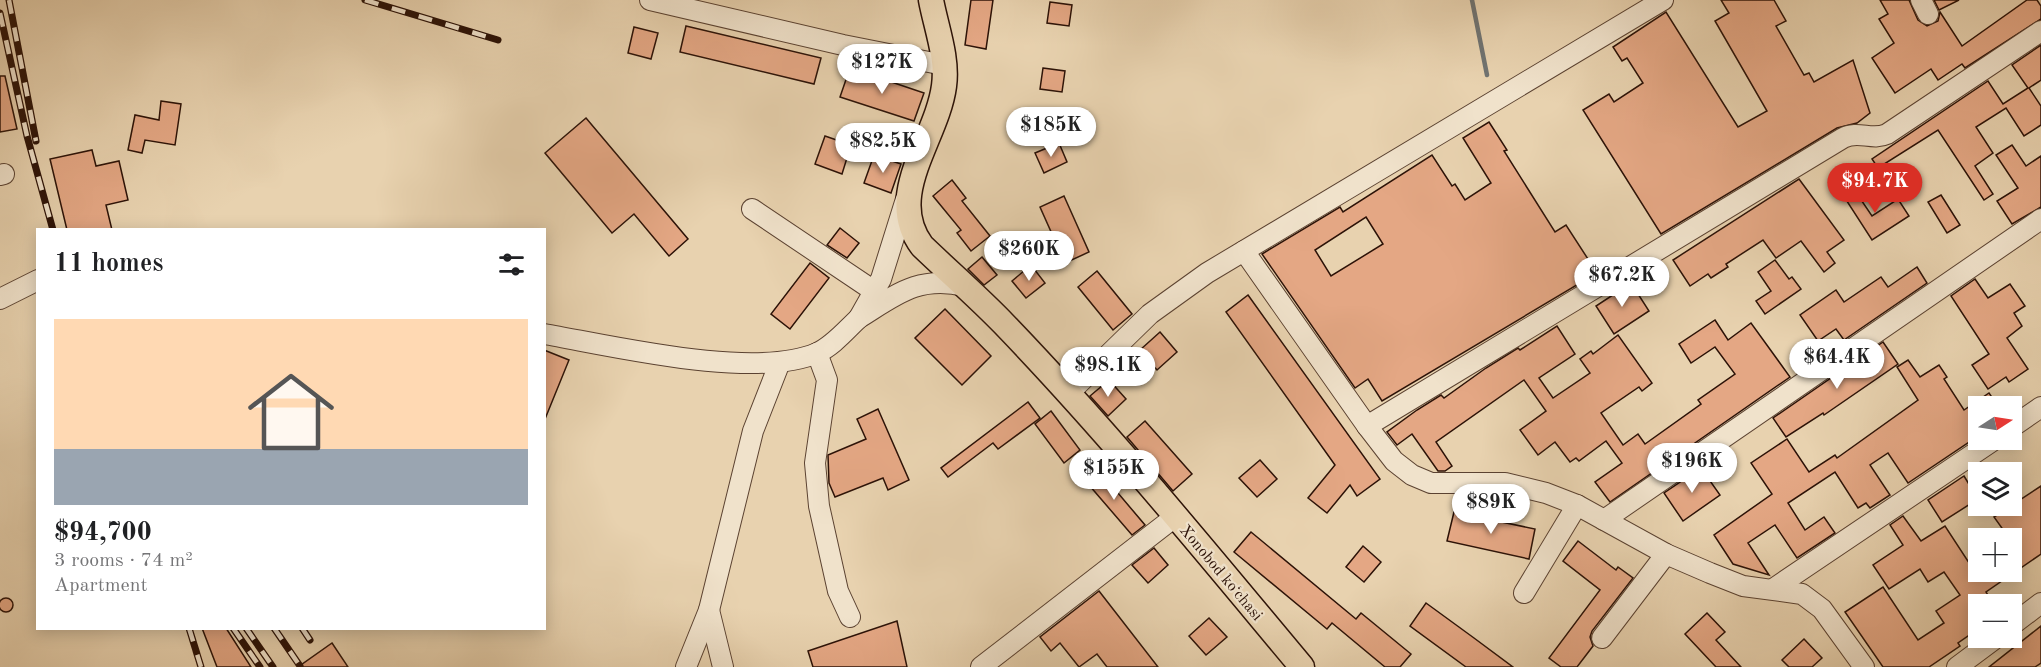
<!DOCTYPE html>
<meta charset="utf-8">
<style>
body{margin:0;font-family:"Old Standard TT",serif;background:#f2f2f2;color:#202124;height:100vh;display:flex;flex-direction:column;font-size:22px;white-space:nowrap}
*{box-sizing:border-box;margin:0}
p{font-size:20px;color:#757577}
.icon{flex:none;width:33px;height:33px;fill:none;stroke:currentColor;stroke-width:2;stroke-linecap:round;stroke-linejoin:round}
.map{position:relative;flex:1;overflow:hidden}
.details{position:absolute;left:36px;top:228px;width:510px;height:402px;display:flex;flex-direction:column;background:#fff;border-radius:0px;box-shadow:0 3px 15px #0003}
.details>*{flex:none}
.needle{width:39px;rotate:78deg}
.buttons{position:absolute;left:1968px;top:396px;display:grid;gap:12px}
.buttons a{display:grid;place-items:center;width:54px;height:54px;border-radius:0px;background:#fff;box-shadow:0 3px 15px #0003;font-size:30px}
.price{position:absolute;translate:-50% -51px;padding:0 14px;border-radius:21px;background:#fff;color:#222;font-size:20px;line-height:39px;filter:drop-shadow(0 2px 3px #0008)}
.price::after{content:'';position:absolute;left:50%;top:36px;width:18px;height:14px;margin-left:-9px;background:inherit;clip-path:polygon(0 0,100% 0,50% 100%)}
.price.selected{background:#d93025;color:#fff}
ul{padding:0;list-style:none}
li{display:grid;align-content:center;gap:12px;height:318px;padding:0 18px}
li span{display:grid;place-items:center;height:186px;border-radius:0px;color:#555}
li>.icon{margin-inline-start:auto}
span .icon{width:108px;height:108px;fill:#fffc;stroke-width:1}
li b{font-size:26px}
h2{display:flex;justify-content:space-between;align-items:center;height:72px;padding:0 18px;font-size:26px}
.map>svg:first-child{display:block}
.lines{fill:none;stroke-linecap:round;stroke-linejoin:round}
.stream{stroke:#707371;stroke-width:4.5}
.building{fill:#e4a784;stroke:#2c1207;stroke-width:1.5;fill-rule:evenodd}
.minor-casing{stroke:#5b4231;stroke-width:22}
.major-casing{stroke:#2c1207;stroke-width:27}
.minor{stroke:#f0e2cb;stroke-width:20}
.major{stroke:#e8d2af;stroke-width:24}
.rail-casing{stroke:#2c1207;stroke-width:7}
.rail{stroke:#f0e2cb;stroke-width:4.5;stroke-dasharray:14;stroke-linecap:butt}
.labels{text-anchor:middle;stroke-width:4.5;stroke-linejoin:round;paint-order:stroke}
.street-label{font-size:16px;fill:#2c1207;stroke:#f0e2cb}
</style>
<div class="map">
<svg width="2041" height="667" viewBox="0 0 2041 667">
<rect width="100%" height="100%" fill="#e8d2af"/>
<filter id="stains"><feTurbulence type="fractalNoise" baseFrequency=".00333" numOctaves="4"/><feColorMatrix values="0 0 0 0 .2 0 0 0 0 .09 0 0 0 0 .02 0 0 0 .5 -.17"/></filter>
<radialGradient id="worn" r=".72"><stop offset=".6" stop-color="#630" stop-opacity="0"/><stop offset="1" stop-color="#630" stop-opacity=".3"/></radialGradient>
<g class="lines">
<!-- stream -->
<polyline class="stream" points="1472,0 1487,75"/>
</g>
<!-- building -->
<g class="building">
<polygon points="971,0 993,0 986,49 965,45"/>
<polygon points="1721,0 1774,0 1786,21 1776,26 1804,75 1809,73 1814,82 1853,60 1870,113 1857,123 1837,128 1661,234 1583,110 1609,94 1614,102 1643,83 1627,58 1622,61 1613,47 1666,12 1738,127 1767,111 1715,21 1729,13"/>
<polygon points="1880,0 1909,0 1918,20 1927,26 1938,21 1940,12 1962,46 2027,0 2037,0 2041,6 2041,19 1965,68 1962,64 1938,80 1931,69 1895,93 1872,58 1894,43 1879,19 1888,14"/>
<polygon points="1934,0 1959,0 1939,10"/>
<polygon points="1050,2 1072,5 1069,26 1047,23"/>
<polygon points="686,26 821,58 814,84 680,52"/>
<polygon points="634,27 658,33 651,59 628,53"/>
<polygon points="2041,45 2041,80 2029,88 2041,106 2041,125 2024,136 2006,108 1976,127 1993,153 1975,166 1993,194 1984,200 1938,130 1878,168 1872,159 1988,81 2003,104 2028,88 2012,65"/>
<polygon points="850,68 924,93 914,121 840,97"/>
<polygon points="1043,68 1065,71 1062,92 1040,89"/>
<polygon points="0,76 5,76 17,129 0,132"/>
<polygon points="161,101 181,104 175,145 145,140 142,153 128,150 135,115 159,120"/>
<polygon points="586,118 688,239 669,256 634,214 612,233 545,153"/>
<path d="M1489,122L1507,150L1504,151L1555,232L1566,225L1597,273L1382,401L1368,379L1355,388L1262,254L1340,207L1343,212L1432,155L1452,186L1455,184L1465,200L1491,183L1463,138ZM1366,217L1383,244L1331,276L1315,250Z"/>
<polygon points="825,136 851,145 842,174 815,164"/>
<polygon points="1059,143 1067,162 1044,173 1035,153"/>
<polygon points="2012,145 2026,166 2041,156 2041,207 2012,224 1997,201 2018,188 1996,155"/>
<polygon points="92,150 96,166 119,161 128,200 106,205 112,230 67,230 50,159"/>
<polygon points="874,155 901,164 891,193 864,183"/>
<polygon points="1799,179 1844,240 1827,252 1835,263 1824,272 1801,241 1776,258 1763,240 1726,264 1728,267 1711,278 1708,274 1690,286 1673,260"/>
<polygon points="952,180 966,198 962,201 990,236 971,251 957,233 961,230 933,196"/>
<polygon points="1851,185 1872,216 1898,199 1909,216 1872,240 1841,192"/>
<polygon points="1941,195 1960,225 1947,233 1928,202"/>
<polygon points="1064,196 1089,252 1065,263 1040,207"/>
<polygon points="840,228 859,243 847,258 827,245"/>
<polygon points="982,257 997,275 984,285 968,269"/>
<polygon points="1775,260 1789,279 1792,277 1801,289 1765,314 1756,301 1771,291 1758,272"/>
<polygon points="810,263 829,278 790,329 771,314"/>
<polygon points="1031,265 1045,283 1026,298 1012,281"/>
<polygon points="1917,267 1927,283 1844,340 1836,329 1818,341 1800,315 1836,290 1844,302 1881,277 1888,287"/>
<polygon points="1097,271 1132,314 1113,330 1078,287"/>
<polygon points="1975,279 1988,298 2010,284 2025,306 2014,313 2022,326 2007,338 2028,369 2009,382 2006,377 1988,389 1972,365 1989,354 1951,296"/>
<polygon points="1631,283 1649,311 1614,334 1596,306"/>
<polygon points="1248,295 1380,479 1357,496 1350,485 1327,513 1308,498 1335,465 1226,312"/>
<polygon points="945,309 991,356 962,385 915,338"/>
<polygon points="1715,320 1728,340 1751,323 1790,377 1610,502 1595,482 1622,463 1606,441 1579,461 1576,458 1570,462 1555,442 1538,455 1520,430 1546,411 1524,380 1436,442 1452,466 1445,471 1438,471 1412,434 1397,445 1387,432 1417,410 1441,395 1444,398 1486,368 1518,348 1520,350 1557,326 1575,354 1539,378 1553,398 1590,373 1580,359 1591,351 1593,354 1618,335 1652,383 1642,391 1639,387 1601,413 1623,445 1638,434 1645,444 1701,404 1698,400 1735,374 1715,347 1691,363 1679,344"/>
<polygon points="1160,332 1177,352 1157,370 1140,350"/>
<polygon points="1883,342 1898,364 1824,415 1823,413 1786,437 1773,418"/>
<polygon points="544,350 569,360 545,419 544,419"/>
<polygon points="1908,360 1920,377 1939,365 1947,377 1944,379 1964,410 1989,393 1998,406 1978,406 1978,436 1908,483 1888,453 1870,465 1890,495 1870,508 1866,503 1858,508 1835,472 1788,503 1805,530 1824,517 1835,533 1797,558 1775,525 1748,543 1769,575 1733,564 1714,535 1772,494 1751,463 1787,439 1809,472 1835,455 1837,458 1918,400 1897,367"/>
<polygon points="1109,380 1126,399 1108,416 1090,396"/>
<polygon points="1028,402 1040,418 998,449 993,443 948,477 941,468"/>
<polygon points="878,409 909,480 888,490 883,478 835,497 829,483 828,455 866,439 857,419"/>
<polygon points="1051,411 1080,450 1064,463 1035,424"/>
<polygon points="1145,421 1192,474 1173,491 1127,437"/>
<polygon points="1260,460 1277,479 1257,497 1239,478"/>
<polygon points="1096,467 1145,525 1132,535 1083,478"/>
<polygon points="1701,468 1720,495 1683,521 1664,493"/>
<polygon points="1964,476 1978,499 1942,522 1928,500"/>
<polygon points="2041,486 2041,554 1986,592 1989,597 1971,610 1978,622 1978,629 1958,643 1960,646 1929,667 1883,667 1845,612 1883,587 1918,640 1944,623 1936,611 1960,595 1944,572 1928,582 1920,569 1889,589 1873,565 1903,545 1890,525 1903,516 1921,541 1945,526 1975,572 2012,572 2012,538 2009,538 1994,517"/>
<polygon points="1454,512 1535,529 1529,559 1447,541"/>
<polygon points="1251,532 1356,619 1361,613 1411,654 1400,667 1385,667 1332,623 1327,629 1234,552"/>
<polygon points="1578,541 1616,570 1618,567 1633,578 1592,631 1590,637 1593,646 1577,667 1561,667 1549,658 1600,590 1563,561"/>
<polygon points="1363,546 1381,562 1364,582 1346,567"/>
<polygon points="1154,548 1168,565 1148,583 1132,565"/>
<polygon points="1099,591 1158,667 1107,667 1097,654 1079,667 1060,643 1051,651 1040,637"/>
<circle cx="6" cy="605" r="7"/>
<polygon points="1426,603 1474,638 1513,667 1466,667 1410,626"/>
<polygon points="1707,613 1725,632 1716,640 1741,667 1716,667 1685,634"/>
<polygon points="1209,618 1227,637 1206,655 1189,636"/>
<polygon points="897,621 907,667 813,667 808,651"/>
<polygon points="2041,626 2041,663 2035,667 1989,667"/>
<polygon points="202,628 226,628 251,667 217,667"/>
<polygon points="1804,639 1822,658 1812,667 1789,667 1782,660"/>
<polygon points="332,643 348,667 298,667"/>
</g>
<g class="lines">
<!-- minor casing -->
<g class="minor-casing">
<g id="minor">
<polyline points="650,0 843,45 944,65"/>
<polyline points="1921,0 1928,14"/>
<polyline points="0,175 4,174"/>
<path d="M906,199L881,279L859,318C896,295 918,275 965,286"/>
<polyline points="752,209 874,291"/>
<polyline points="1244,251 1367,426 1394,461 1412,475 1431,483 1505,483 1546,493 1577,505 1666,554 1710,573 1743,586 1802,594 1822,609 1864,667"/>
<polyline points="0,299 38,280"/>
<path d="M544,334C613,346 754,380 817,353C833,346 846,330 859,318"/>
<polyline points="817,353 827,380 815,463 819,506 838,591 850,617"/>
<polyline points="1068,394 1150,314 1207,273 1663,0"/>
<path d="M1367,426L1843,138C1858,130 1872,141 1887,134L2041,31"/>
<polyline points="2012,427 2041,407"/>
<polyline points="1604,520 2041,219"/>
<polyline points="1773,589 1994,440"/>
<polyline points="1524,593 1577,505"/>
<polyline points="709,610 723,667"/>
<polyline points="2012,625 2041,603"/>
<polyline points="1602,638 1666,554"/>
<polyline points="686,667 709,610 753,431 780,362"/>
<polyline points="981,667 1176,516"/>
<polyline points="1957,667 1996,638"/>
</g>
</g>
<!-- major casing -->
<g class="major-casing">
<path id="major" d="M931,0C936,27 948,58 944,86C937,139 884,195 922,246C949,272 978,297 1004,324C1109,433 1205,551 1302,667"/>
</g>
<!-- minor -->
<use href="#minor" class="minor"/>
<!-- major -->
<use href="#major" class="major"/>
<!-- rail casing -->
<g class="rail-casing">
<g id="rail">
<polyline points="9,0 36,141"/>
<polyline points="365,0 498,40"/>
<polyline points="0,13 27,136 53,230"/>
<polyline points="189,628 201,667"/>
<polyline points="233,628 260,667"/>
<polyline points="246,628 273,667"/>
<polyline points="274,628 300,666"/>
<polyline points="302,628 310,640"/>
</g>
</g>
<!-- rail -->
<use href="#rail" class="rail"/>
</g>
<g class="labels">
<!-- street labels -->
<g class="street-label">
<text transform="translate(1222 572) rotate(50)" y="6">Xonobod koʻchasi</text>
</g>
</g>
<rect width="100%" height="100%" filter="url(#stains)"/>
<rect width="100%" height="100%" fill="url(#worn)"/>
</svg>
<div class="buttons">
<a><svg class="needle" viewBox="-14 -14 28 28"><path d="M0-13l5 13h-10z" fill="#e53935"/><path d="M0 13l5-13h-10z" fill="#757577"/></svg></a>
<a><svg class="icon" aria-label="layers" viewBox="0 0 24 24"><path d="M12 4l9 5-9 5-9-5zM3 14l9 5 9-5"/></svg></a>
<a>+</a>
<a>−</a>
</div>
<b class="price" style="left:882px;top:95px">$127K</b>
<b class="price" style="left:1051px;top:158px">$185K</b>
<b class="price" style="left:883px;top:174px">$82.5K</b>
<b class="price selected" style="left:1875px;top:214px">$94.7K</b>
<b class="price" style="left:1029px;top:282px">$260K</b>
<b class="price" style="left:1622px;top:308px">$67.2K</b>
<b class="price" style="left:1837px;top:390px">$64.4K</b>
<b class="price" style="left:1108px;top:398px">$98.1K</b>
<b class="price" style="left:1692px;top:494px">$196K</b>
<b class="price" style="left:1114px;top:501px">$155K</b>
<b class="price" style="left:1491px;top:535px">$89K</b>
<section class="details">
<h2>11 homes<svg class="icon" aria-label="filters" viewBox="0 0 24 24"><path d="M4 7h16M4 17h16"/><circle cx="9" cy="7" r="2"/><circle cx="15" cy="17" r="2"/></svg></h2>
<ul>
<li><span style="background:linear-gradient(#ffd9b3 70%,#9aa5b1 0)"><svg class="icon" aria-label="home" viewBox="0 0 24 24"><path d="M3 11l9-7 9 7M6 9v11h12V9"/></svg></span><div><b>$94,700</b><p>3 rooms · 74 m²</p><p>Apartment</p></div></li>
</ul>
</section>
</div>
